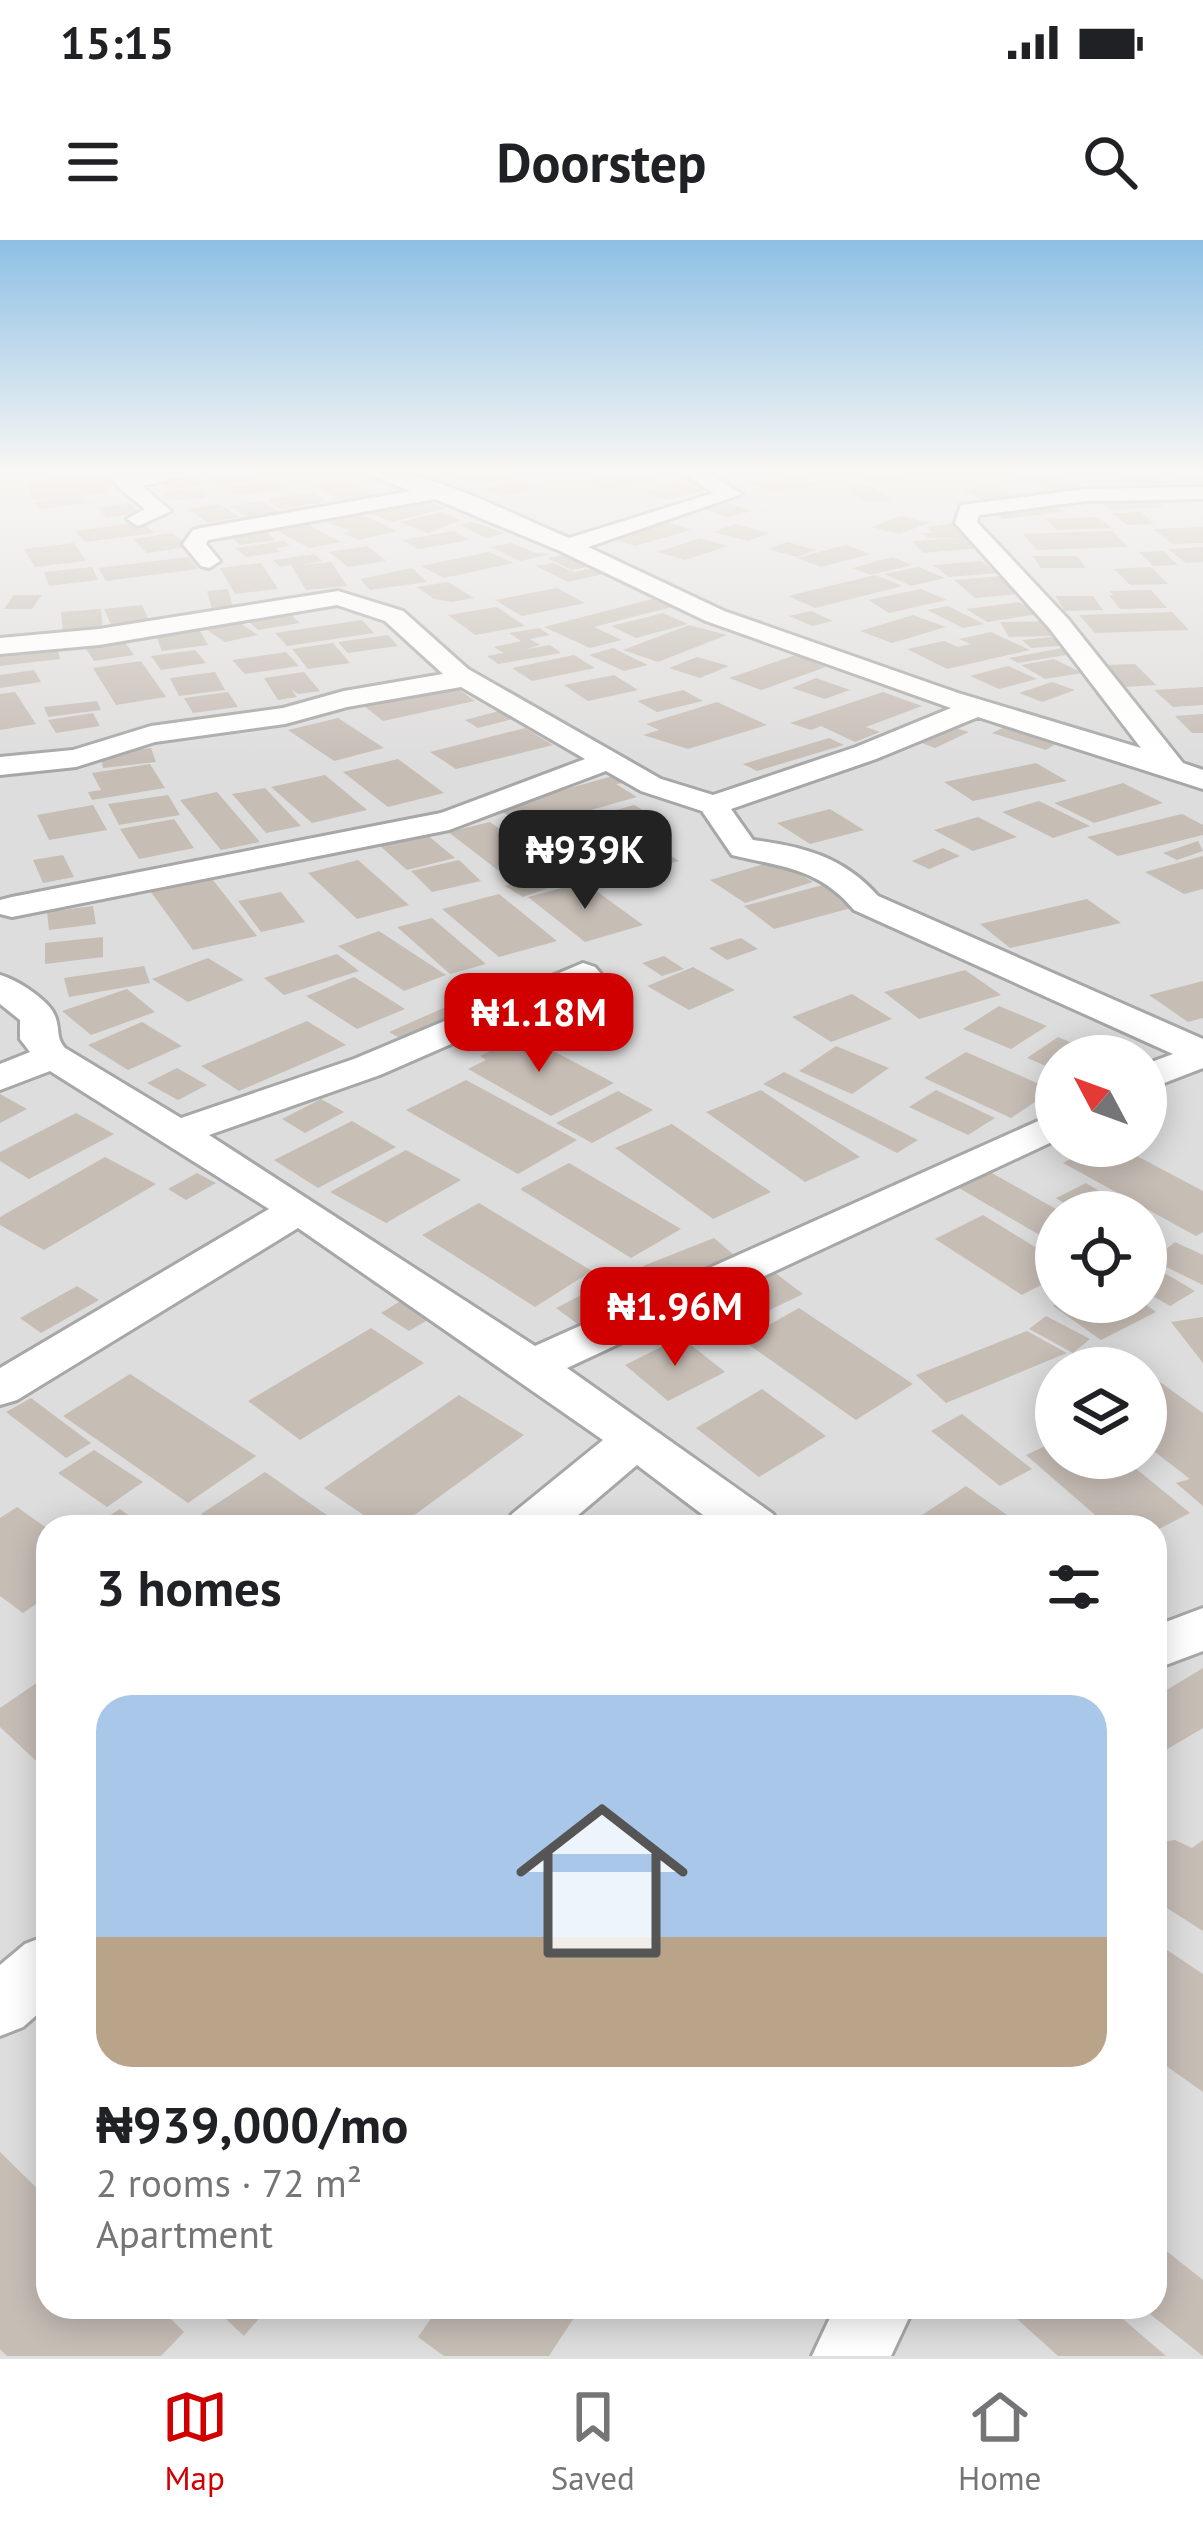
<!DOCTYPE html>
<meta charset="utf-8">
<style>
body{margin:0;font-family:"PT Sans",sans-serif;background:#f6f6f6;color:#202124;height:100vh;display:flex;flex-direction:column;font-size:45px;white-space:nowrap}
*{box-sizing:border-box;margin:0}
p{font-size:39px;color:#757577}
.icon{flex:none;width:66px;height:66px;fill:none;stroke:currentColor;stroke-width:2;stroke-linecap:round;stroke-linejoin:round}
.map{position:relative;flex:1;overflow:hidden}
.drawer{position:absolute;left:36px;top:1275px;width:1131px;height:804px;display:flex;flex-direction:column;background:#fff;border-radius:36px;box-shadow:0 6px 30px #0003}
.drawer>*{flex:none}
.needle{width:78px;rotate:311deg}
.fabs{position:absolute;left:1035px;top:795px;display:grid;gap:24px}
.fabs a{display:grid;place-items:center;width:132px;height:132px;border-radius:50%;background:#fff;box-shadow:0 6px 30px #0003;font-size:60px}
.price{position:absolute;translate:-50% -102px;padding:0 27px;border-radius:24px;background:#d00000;color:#fff;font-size:39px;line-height:78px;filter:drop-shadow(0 3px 6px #0008)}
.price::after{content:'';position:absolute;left:50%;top:72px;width:36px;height:27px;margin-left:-18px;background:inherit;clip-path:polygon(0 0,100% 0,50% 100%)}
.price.active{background:#222;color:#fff}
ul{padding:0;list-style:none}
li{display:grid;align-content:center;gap:24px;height:636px;padding:0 60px}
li+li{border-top:3px solid #e0e0e0}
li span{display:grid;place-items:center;height:372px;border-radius:36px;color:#555}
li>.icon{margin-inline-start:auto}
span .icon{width:216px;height:216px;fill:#fffc;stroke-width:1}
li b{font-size:51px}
h2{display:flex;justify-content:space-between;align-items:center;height:144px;padding:0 60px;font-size:51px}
.status{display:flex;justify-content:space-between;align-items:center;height:84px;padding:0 60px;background:#fff;direction:ltr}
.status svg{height:33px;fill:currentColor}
header{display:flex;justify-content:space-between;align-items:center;height:156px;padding:0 60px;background:#fff;font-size:54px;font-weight:800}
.tab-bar{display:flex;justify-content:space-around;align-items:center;height:168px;border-top:3px solid #e0e0e0;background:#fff;font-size:33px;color:#757577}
.tab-bar a{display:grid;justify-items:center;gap:6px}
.tab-bar .active{color:#d00000}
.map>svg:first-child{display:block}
.residential{fill:#dedddd;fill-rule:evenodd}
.building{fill:#c6bdb5}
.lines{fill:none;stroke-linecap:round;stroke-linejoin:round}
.minor-casing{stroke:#a7a7a7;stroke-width:6}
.minor{fill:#fff;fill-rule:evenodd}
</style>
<div class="status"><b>15:15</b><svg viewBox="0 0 49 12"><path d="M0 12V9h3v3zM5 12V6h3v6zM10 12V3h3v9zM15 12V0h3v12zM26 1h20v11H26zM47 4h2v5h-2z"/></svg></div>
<header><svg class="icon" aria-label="menu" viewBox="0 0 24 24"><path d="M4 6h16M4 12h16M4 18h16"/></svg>Doorstep<svg class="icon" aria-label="search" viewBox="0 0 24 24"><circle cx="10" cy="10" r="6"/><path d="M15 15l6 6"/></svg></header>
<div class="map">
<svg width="1203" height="2116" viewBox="0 0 1203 2116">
<rect width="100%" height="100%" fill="#f1ede6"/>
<!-- residential -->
<path class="residential" d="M0,231H1203V2116H0ZM1056,816H1146V906H1056ZM1056,972H1146V1062H1056ZM1056,1128H1146V1218H1056ZM48,1287H1155V2067H48Z"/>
<!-- building -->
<g class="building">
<polygon points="490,231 528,231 536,234 478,245 459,237"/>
<polygon points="635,231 657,239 606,250 584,242"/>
<polygon points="851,231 908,231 918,236 873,242"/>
<polygon points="1104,231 1143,231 1166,244 1128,244"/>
<polygon points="1162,231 1203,231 1203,241 1180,242"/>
<polygon points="246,232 256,241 213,246 204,237"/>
<polygon points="1045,232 1082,246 1054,251 1017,237"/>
<polygon points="107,233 115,244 103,246 107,253 84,255 90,263 39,269 35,262 56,258 33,260 26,243"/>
<polygon points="196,236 201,246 166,249 162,238"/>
<polygon points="800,237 817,246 769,252 753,243"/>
<polygon points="343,240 374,257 343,262 313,245"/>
<polygon points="519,240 539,248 502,256 482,249"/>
<polygon points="278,241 285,249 234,255 227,246"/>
<polygon points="678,242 703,250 668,260 643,252"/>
<polygon points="992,245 1015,255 984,260 962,250"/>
<polygon points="869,246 893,260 869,263 845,249"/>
<polygon points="203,248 206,258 166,261 163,252"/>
<polygon points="314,253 327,262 280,269 268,259"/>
<polygon points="1151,257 1164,267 1110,270 1097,260"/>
<polygon points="416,258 446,268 393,282 363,271"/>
<polygon points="261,261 281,273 249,278 229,266"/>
<polygon points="130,263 140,273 107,278 97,268"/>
<polygon points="728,263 752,271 728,277 705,269"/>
<polygon points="220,264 240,277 208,283 188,269"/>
<polygon points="1049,264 1065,272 1004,279 988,271"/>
<polygon points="441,272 461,280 428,293 400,282"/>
<polygon points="1141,272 1154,284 1126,285 1113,273"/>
<polygon points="355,273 376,281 397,291 359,300 342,293 351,291 323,281"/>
<polygon points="901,276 930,283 899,294 871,287"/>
<polygon points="1098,277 1111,288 1057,290 1045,279"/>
<polygon points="143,282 154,293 85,302 75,291"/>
<polygon points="471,282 483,285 505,293 486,298 460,285"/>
<polygon points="667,282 691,290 635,306 611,298"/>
<polygon points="962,282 981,308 923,313 912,301 961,298 928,298 923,293 933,293 927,287"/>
<polygon points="305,283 341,302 309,308 274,289"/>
<polygon points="735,284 769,293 748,301 713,292"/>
<polygon points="1203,287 1203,303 1173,304 1153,289"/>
<polygon points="263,288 275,300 239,305 227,292"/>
<polygon points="454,291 470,300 418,309 402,300"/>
<polygon points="1112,291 1128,307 1037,310 1023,294"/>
<polygon points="173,293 188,307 147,313 133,299"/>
<polygon points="700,298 728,306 685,320 657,312"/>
<polygon points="284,301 290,306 276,308 280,312 246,317 235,308"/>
<polygon points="787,302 816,310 797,317 768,309"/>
<polygon points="74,303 86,321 35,327 24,309"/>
<polygon points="512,303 536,313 551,314 520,321 490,307"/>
<polygon points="846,305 870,314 821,327 797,318"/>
<polygon points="367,306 386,321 348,327 329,312"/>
<polygon points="1203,307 1203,322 1186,323 1168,309"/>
<polygon points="1163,311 1178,325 1153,326 1139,312"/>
<polygon points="489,312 513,323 444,338 421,326"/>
<polygon points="314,314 322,321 301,325 331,322 347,346 306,350 291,325 280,327 273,320"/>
<polygon points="567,314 592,326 572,330 547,318"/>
<polygon points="1033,316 1077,316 1086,328 1041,328"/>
<polygon points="188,317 198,329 106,341 98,328"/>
<polygon points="892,317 912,325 871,335 853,328"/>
<polygon points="981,321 998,333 949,337 933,325"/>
<polygon points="261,323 278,349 235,354 220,328"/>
<polygon points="553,323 574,332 596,327 608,333 568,342 536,326"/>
<polygon points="92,327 98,340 49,346 44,332"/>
<polygon points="918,327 945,338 911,346 884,334"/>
<polygon points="1151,327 1168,344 1130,345 1114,329"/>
<polygon points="412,328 427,342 370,350 360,339"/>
<polygon points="875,335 903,346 815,368 788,356"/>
<polygon points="1000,336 1022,354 975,358 954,340"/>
<polygon points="448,342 474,358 452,362 434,359 417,347"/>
<polygon points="557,348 585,363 522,376 495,360"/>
<polygon points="228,349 233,368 212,370 207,351"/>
<polygon points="921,349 947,360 889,373 868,360"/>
<polygon points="1151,350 1167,368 1120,369 1109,355 1113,355 1110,351"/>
<polygon points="14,355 42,355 32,369 4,369"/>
<polygon points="1055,356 1093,356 1103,370 1065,371"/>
<polygon points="656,358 676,366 594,387 622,400 590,408 544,387"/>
<polygon points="1019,362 1040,374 987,382 966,369"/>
<polygon points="142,365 150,383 112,387 104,369"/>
<polygon points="948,366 984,384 963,388 927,370"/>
<polygon points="497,367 525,386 475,395 448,375"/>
<polygon points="101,369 103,391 63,394 61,372"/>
<polygon points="285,369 300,383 258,390 243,376"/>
<polygon points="811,371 833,381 812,386 789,376"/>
<polygon points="1172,372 1189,390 1095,393 1079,375"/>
<polygon points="663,373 688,384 636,398 611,386"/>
<polygon points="913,375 946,387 892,403 860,391"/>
<polygon points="362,380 374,393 287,406 275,393"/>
<polygon points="1054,381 1073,405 1031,408 1022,400 1060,396 1009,397 1000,382"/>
<polygon points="240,383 258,395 225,402 207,390"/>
<polygon points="196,384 208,405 162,411 153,389"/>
<polygon points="689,385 727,395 658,422 623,410"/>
<polygon points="539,388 550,395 530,399 540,405 527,409 550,405 561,413 498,424 487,416 504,413 494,407 521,401 509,393"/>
<polygon points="991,392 1030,410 947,429 907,409 944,401 958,407 971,404 959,399"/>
<polygon points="388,395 398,406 348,413 338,402"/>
<polygon points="122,398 134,415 94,421 83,404"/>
<polygon points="333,403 350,423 308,429 292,409"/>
<polygon points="56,404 60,419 0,426 0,410"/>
<polygon points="1067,407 1078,413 1018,423 1009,418"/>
<polygon points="613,408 648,425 624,431 589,415"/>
<polygon points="195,410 206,423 161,430 151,416"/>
<polygon points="807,411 820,416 808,420 826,427 761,450 729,438"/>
<polygon points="286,412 299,426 245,434 232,420"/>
<polygon points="574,415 595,428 532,441 512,428"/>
<polygon points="697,417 729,426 700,438 669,428"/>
<polygon points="1054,419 1082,433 1045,439 1021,425"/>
<polygon points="141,421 166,457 116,465 93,428"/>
<polygon points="1135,424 1156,445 1126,447 1106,425"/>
<polygon points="1008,426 1037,439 999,449 970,436"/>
<polygon points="34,430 41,442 0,448 0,435"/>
<polygon points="215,432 225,450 179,456 170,438"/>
<polygon points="304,432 320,451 298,454 291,449 297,457 278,460 264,438"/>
<polygon points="614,435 638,450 588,461 564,445"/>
<polygon points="816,438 850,450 825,459 792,448"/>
<polygon points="1052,442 1075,450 1042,462 1019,453"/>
<polygon points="454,446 475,461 383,481 363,465"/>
<polygon points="1203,447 1203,465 1173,467 1154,450"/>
<polygon points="683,450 703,461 657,472 637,461"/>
<polygon points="15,452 36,484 0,490 0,454"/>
<polygon points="228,452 238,467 193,473 184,458"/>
<polygon points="883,452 922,466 866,487 880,492 855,502 821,486 811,490 790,483"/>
<polygon points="97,461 101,470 48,477 44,467"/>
<polygon points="717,462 767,485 688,509 643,495 659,490 646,484"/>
<polygon points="499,471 513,479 478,488 465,480"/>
<polygon points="93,473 100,486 56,493 48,480"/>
<polygon points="1203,474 1203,493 1192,493 1175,476"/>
<polygon points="338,478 384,508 334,521 288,490"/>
<polygon points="950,486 969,492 935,508 916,501"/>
<polygon points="1007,486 1060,501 1046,510 992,493"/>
<polygon points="525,488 553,505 456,529 430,512"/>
<polygon points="829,498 844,505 757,531 743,524"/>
<polygon points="151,508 156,522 103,528 100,513"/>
<polygon points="398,519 444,553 388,567 343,532"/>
<polygon points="1036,523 1067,541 973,561 944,542"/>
<polygon points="150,524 165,548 92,560 88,552 101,550 92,533"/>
<polygon points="624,533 638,541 616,544 637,557 527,588 497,568"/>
<polygon points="325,535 367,570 312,583 271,547"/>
<polygon points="1123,543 1163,563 1094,583 1054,563"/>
<polygon points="265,548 301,586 266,593 232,554"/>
<polygon points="217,552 260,602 221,610 180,560"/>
<polygon points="168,555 180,575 119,585 108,564"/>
<polygon points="1039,561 1090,586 1053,598 1002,572"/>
<polygon points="93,565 107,590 49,600 37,575"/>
<polygon points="634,565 665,583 565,612 535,593"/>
<polygon points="830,569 864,590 810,604 777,583"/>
<polygon points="1182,574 1203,585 1203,595 1118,616 1087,597"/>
<polygon points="978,577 1017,597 973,611 934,590"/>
<polygon points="174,579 194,608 139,619 120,589"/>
<polygon points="490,582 546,623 503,634 448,592"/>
<polygon points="426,594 455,618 407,630 379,605"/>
<polygon points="649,601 679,621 624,637 594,616"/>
<polygon points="1198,601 1203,611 1177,620 1163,613"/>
<polygon points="943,608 960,616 929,629 912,621"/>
<polygon points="63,615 74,637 43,643 33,620"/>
<polygon points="1203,616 1203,649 1184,654 1145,632"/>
<polygon points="358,620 409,665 357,679 308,633"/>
<polygon points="459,620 481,641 432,652 411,631"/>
<polygon points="777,620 813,642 745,663 710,640"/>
<polygon points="577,622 595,631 523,657 505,646"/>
<polygon points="209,635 257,696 193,710 148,648"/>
<polygon points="584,642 643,685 585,702 528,657"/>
<polygon points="834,642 853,655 839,659 851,668 774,689 744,666"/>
<polygon points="281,652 305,682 261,692 238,661"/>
<polygon points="499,654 557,701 499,717 442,669"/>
<polygon points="1087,659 1121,683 1010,708 980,684"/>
<polygon points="93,666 96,684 49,690 47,672"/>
<polygon points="432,678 486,724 450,734 397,687"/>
<polygon points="379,691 446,735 404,751 338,706"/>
<polygon points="103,697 103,717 45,724 45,703"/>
<polygon points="741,698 758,709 727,720 709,708"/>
<polygon points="337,714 359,731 284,755 264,738"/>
<polygon points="664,716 684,729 662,736 642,723"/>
<polygon points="208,718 244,740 188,762 152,739"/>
<polygon points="144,726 150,743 69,757 64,738"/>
<polygon points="693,727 735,750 689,770 647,746"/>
<polygon points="965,730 1001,755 919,779 884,752"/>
<polygon points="354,737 405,769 357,789 306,756"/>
<polygon points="505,741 527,752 411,804 389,792"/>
<polygon points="1203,741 1203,778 1188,782 1149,755"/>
<polygon points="127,749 155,772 91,795 62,771"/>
<polygon points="852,754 892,779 831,802 792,777"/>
<polygon points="999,766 1047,786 1011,809 963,789"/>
<polygon points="307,781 346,805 239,851 201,826"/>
<polygon points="142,782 182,806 128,830 88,805"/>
<polygon points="523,795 614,843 551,876 468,829 486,820 480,816"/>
<polygon points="1058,797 1105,816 1056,816 1056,830 1027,818"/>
<polygon points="836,806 889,828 852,854 799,831"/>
<polygon points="966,812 1053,850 1011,878 924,838"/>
<polygon points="177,828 207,845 178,860 147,843"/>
<polygon points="784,832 918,900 897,913 763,844"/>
<polygon points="466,840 577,900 518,934 406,870"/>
<polygon points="761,850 860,917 805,942 706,872"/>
<polygon points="936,850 995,878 968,895 909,867"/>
<polygon points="618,851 653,870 592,903 556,883"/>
<polygon points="0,854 27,869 0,883"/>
<polygon points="321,859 344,872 305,893 282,879"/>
<polygon points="76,873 114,894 29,939 0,921 0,912"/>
<polygon points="352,881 396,907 318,948 274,920"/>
<polygon points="672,884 771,952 713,979 615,908"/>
<polygon points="1093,906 1118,906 1203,951 1203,992 1196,996 1063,923"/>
<polygon points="406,910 461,940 386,983 330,952"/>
<polygon points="105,917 156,944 44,1010 0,985 0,977"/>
<polygon points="569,923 681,989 631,1018 520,949"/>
<polygon points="990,932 1056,969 1056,989 1043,997 959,948"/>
<polygon points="197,933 216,943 186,960 168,949"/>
<polygon points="1086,943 1133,972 1078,972 1056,958"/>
<polygon points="479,963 592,1031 535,1067 422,995"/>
<polygon points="983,975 1056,1020 1056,1037 1022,1055 935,999"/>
<polygon points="714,998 734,1015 662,1044 643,1026"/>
<polygon points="1175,1002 1203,1015 1203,1045 1152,1020"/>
<polygon points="1146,1022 1195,1051 1170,1066 1146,1052"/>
<polygon points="774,1032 803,1054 707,1100 678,1076"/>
<polygon points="617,1037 640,1054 579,1085 556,1068"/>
<polygon points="77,1046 99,1060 41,1093 20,1078"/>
<polygon points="407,1057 436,1075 409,1091 381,1073"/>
<polygon points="1060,1062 1142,1062 1156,1072 1101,1100 1053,1066"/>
<polygon points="799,1068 913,1144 856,1180 742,1100"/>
<polygon points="1046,1076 1090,1099 1073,1113 1029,1089"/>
<polygon points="1203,1077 1203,1123 1171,1082"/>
<polygon points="371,1088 424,1123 300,1200 248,1161"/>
<polygon points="1027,1091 1067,1113 946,1163 916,1135"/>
<polygon points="681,1097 725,1132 668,1161 625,1125"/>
<polygon points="1146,1132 1203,1173 1203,1266 1176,1243 1190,1239 1146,1205"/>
<polygon points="130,1134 256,1216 188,1263 63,1176"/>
<polygon points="762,1149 826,1196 759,1237 696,1188"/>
<polygon points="459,1155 524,1195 398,1287 381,1287 324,1248"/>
<polygon points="31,1158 91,1203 66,1218 6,1172"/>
<polygon points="962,1174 1032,1229 1000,1246 931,1191"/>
<polygon points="1056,1201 1056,1218 1123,1218 1190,1273 1155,1291 1155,1287 1109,1287 1026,1215"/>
<polygon points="94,1210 143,1242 107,1267 58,1233"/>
<polygon points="265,1232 344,1287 219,1287 201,1274"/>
<polygon points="966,1246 1024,1287 932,1287 919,1277"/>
<polygon points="17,1267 48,1289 48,1356 23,1373 0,1356 0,1278"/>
<polygon points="120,1269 144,1287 92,1287"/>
<polygon points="1203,1428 1203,1488 1164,1511 1155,1497 1155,1457"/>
<polygon points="48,1435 48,1532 0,1487 0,1468"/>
<polygon points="1175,1600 1192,1608 1203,1600 1203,1691 1159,1663 1155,1603"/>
<polygon points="1155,1702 1203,1734 1203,1852 1155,1818"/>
<polygon points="0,1912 48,1959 48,2067 159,2067 184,2092 161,2116 7,2116 0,2109"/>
<polygon points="1155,2002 1203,2040 1203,2116 1141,2067 1155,2067"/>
<polygon points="213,2067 269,2067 244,2096"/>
<polygon points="439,2067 581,2067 549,2116 444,2116 418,2097"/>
<polygon points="1004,2067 1109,2067 1166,2116 1058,2116"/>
</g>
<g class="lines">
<!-- minor casing -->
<g class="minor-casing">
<g id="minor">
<polygon points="108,231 128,231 131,236 206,231 142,246 171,271 138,286 127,279 145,269 118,247"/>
<path d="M361,231C431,228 505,272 569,298L714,253L679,231H704L742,254L588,307L724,371L958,453L1141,508L1050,389L955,283L961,265L969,264L1086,249L1203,247V259L1086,261L979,275L977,282L1068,379L1183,523L1203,530V549L978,477L876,519L731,569L753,600C802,606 844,617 878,656L1203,799V828L1146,850V824L1173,814L854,670C819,628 782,627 732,615L702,571L641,551L606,531L449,590L12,677L0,674V660L12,657L441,573L585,519L461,447L347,467L285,484L155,502L76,527L0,535V517L73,510L151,486L283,468L344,451L443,434L385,381L337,365L99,405L0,414V398L99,389L338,351L403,371L468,429L661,539L713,555L856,507L951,468L706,381L560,311L435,259L208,300L206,304L220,321L209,328L201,326L183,304L193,290L201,288L411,251Z"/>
<path d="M583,723L595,727L601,734L595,741L380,835L209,895L535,1106L1056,873V900L567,1128L773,1274L781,1287H719L637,1225L564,1287H504L512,1274L603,1200L298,988L17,1160L0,1165V1128L269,969L50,831L0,850V824L30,812L20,799V780L0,764V735C17,740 52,761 56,779C60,792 56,797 65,808L181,878L354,819Z"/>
<polygon points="1203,1368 1203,1411 1155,1429 1155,1386"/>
<polygon points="48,1695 48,1765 23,1787 0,1796 0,1725 25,1704"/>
<polygon points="835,2067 914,2067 891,2116 812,2116"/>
</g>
</g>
<!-- minor -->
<use href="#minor" class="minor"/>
</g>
<!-- sky -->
<linearGradient id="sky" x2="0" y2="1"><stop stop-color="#8dc0e5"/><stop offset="0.44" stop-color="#f9f7f4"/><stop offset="1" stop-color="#f9f7f4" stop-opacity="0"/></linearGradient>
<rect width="1203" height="527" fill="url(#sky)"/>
</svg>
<div class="fabs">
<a><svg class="needle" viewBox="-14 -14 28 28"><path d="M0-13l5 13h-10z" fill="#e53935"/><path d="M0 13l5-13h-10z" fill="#757577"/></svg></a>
<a><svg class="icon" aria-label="locate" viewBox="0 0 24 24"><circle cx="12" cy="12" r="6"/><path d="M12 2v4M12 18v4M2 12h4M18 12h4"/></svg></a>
<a><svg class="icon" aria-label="layers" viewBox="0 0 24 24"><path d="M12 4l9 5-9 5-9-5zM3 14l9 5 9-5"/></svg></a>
</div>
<b class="price active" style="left:585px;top:672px">₦939K</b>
<b class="price" style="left:539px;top:835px">₦1.18M</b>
<b class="price" style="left:675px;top:1129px">₦1.96M</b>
<section class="drawer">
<h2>3 homes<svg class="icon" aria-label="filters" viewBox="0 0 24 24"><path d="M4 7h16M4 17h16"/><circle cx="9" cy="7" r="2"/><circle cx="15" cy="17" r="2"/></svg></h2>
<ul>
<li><span style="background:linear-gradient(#a9c7e8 65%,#b9a48a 0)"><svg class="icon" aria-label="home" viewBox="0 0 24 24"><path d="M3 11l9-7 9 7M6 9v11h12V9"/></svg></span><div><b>₦939,000/mo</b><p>2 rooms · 72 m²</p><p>Apartment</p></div></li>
</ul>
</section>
</div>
<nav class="tab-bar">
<a class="active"><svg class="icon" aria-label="map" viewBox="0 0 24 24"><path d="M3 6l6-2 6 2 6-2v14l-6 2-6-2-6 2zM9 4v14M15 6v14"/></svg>Map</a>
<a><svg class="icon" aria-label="saved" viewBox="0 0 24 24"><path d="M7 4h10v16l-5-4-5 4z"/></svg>Saved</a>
<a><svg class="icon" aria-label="home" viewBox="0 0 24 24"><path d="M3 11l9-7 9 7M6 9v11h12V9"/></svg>Home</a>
</nav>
